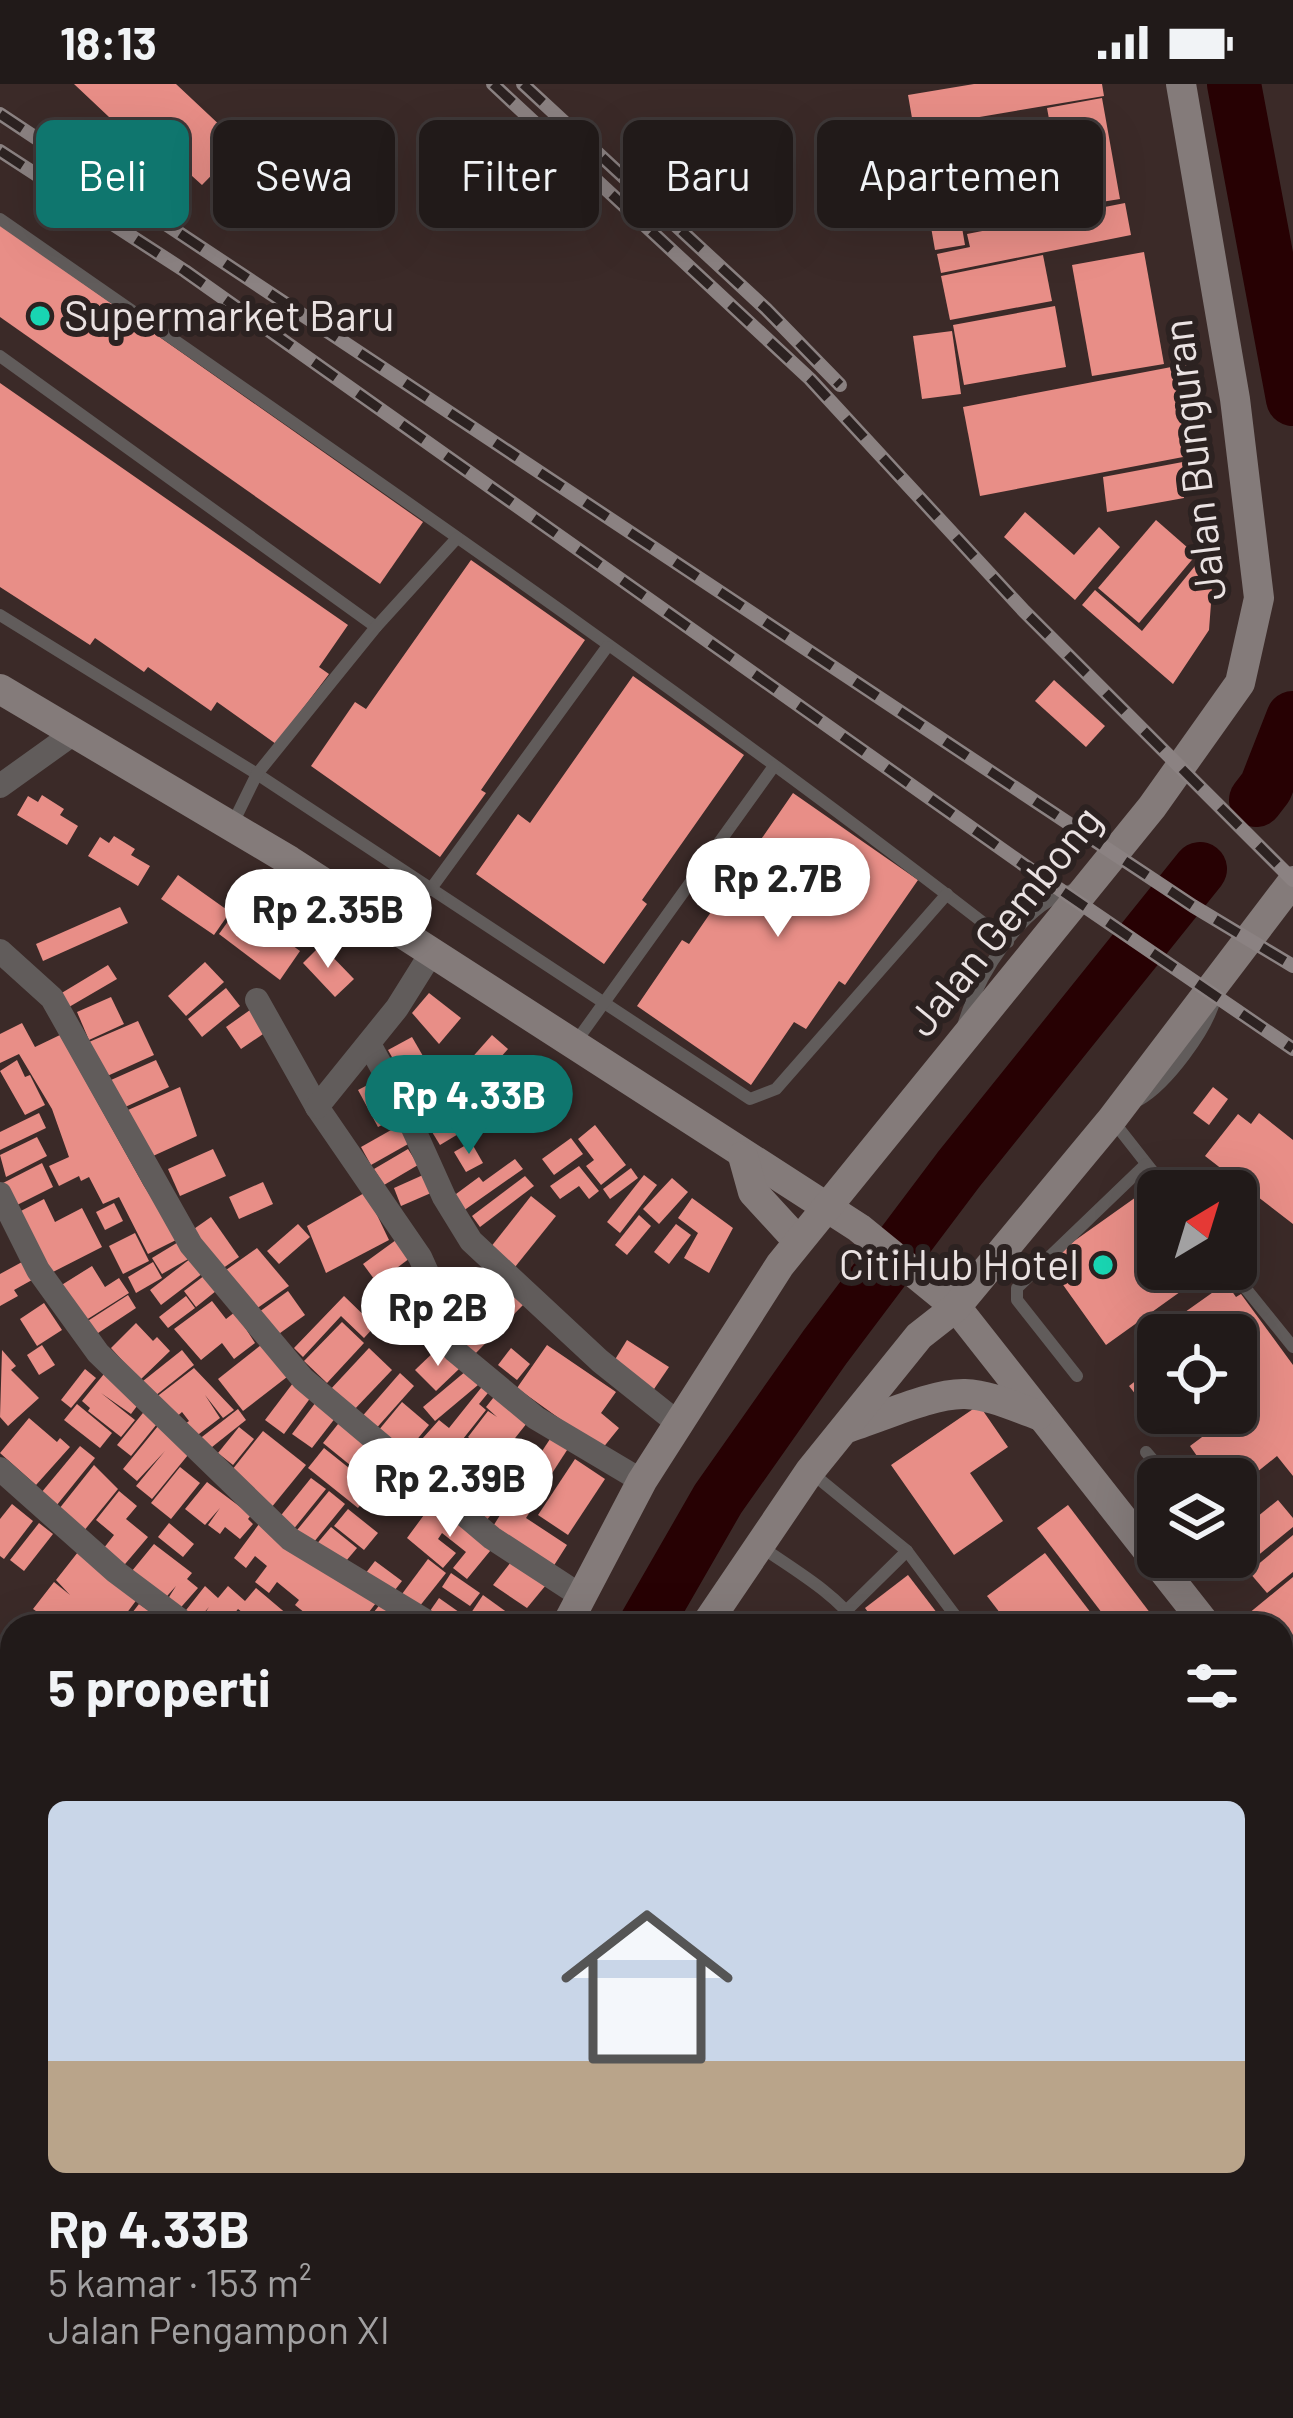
<!DOCTYPE html>
<html lang="id">
<meta charset="utf-8">
<style>
body{margin:0;font-family:Barlow,sans-serif;background:#2d2726;color:#f1f3f6;height:100vh;display:flex;flex-direction:column;font-size:45px;white-space:nowrap}
*{box-sizing:border-box;margin:0}
p{font-size:39px;color:#a2a1a2}
.icon{flex:none;width:66px;height:66px;fill:none;stroke:currentColor;stroke-width:2;stroke-linecap:round;stroke-linejoin:round}
.map{position:relative;flex:1;overflow:hidden}
.sheet{position:absolute;left:0px;top:1530px;width:1293px;height:804px;display:flex;flex-direction:column;background:#211a19;border-radius:36px 36px 0 0;box-shadow:0 12px 48px #0002,0 0 0 3px #3e3838}
.sheet>*{flex:none}
.guide{position:absolute;left:36px;top:36px;width:1221px;height:108px;display:flex;gap:24px}
.needle{width:78px;rotate:38deg}
.tools{position:absolute;left:1137px;top:1086px;display:grid;gap:24px}
.tools a{display:grid;place-items:center;width:120px;height:120px;border-radius:18px;background:#211a19;box-shadow:0 12px 48px #0002,0 0 0 3px #3e3838;font-size:60px}
.price{position:absolute;translate:-50% -102px;padding:0 27px;border-radius:42px;background:#fff;color:#222;font-size:39px;line-height:78px;filter:drop-shadow(0 3px 6px #0008)}
.price::after{content:'';position:absolute;left:50%;top:72px;width:36px;height:27px;margin-left:-18px;background:inherit;clip-path:polygon(0 0,100% 0,50% 100%)}
.price.current{background:#0f766e;color:#fff}
ul{padding:0;list-style:none}
li{display:grid;align-content:center;gap:24px;height:636px;padding:0 48px}
li span{display:grid;place-items:center;height:372px;border-radius:18px;color:#555}
li>.icon{margin-inline-start:auto}
span .icon{width:216px;height:216px;fill:#fffc;stroke-width:1}
li b{font-size:51px}
h2{display:flex;justify-content:space-between;align-items:center;height:144px;padding:0 48px;font-size:51px}
.tag{padding:0 42px;border-radius:18px;background:#211a19;box-shadow:0 12px 48px #0002,0 0 0 3px #3e3838;font-size:42px;line-height:108px}
.tag.current{background:#0f766e;color:#fff}
.status{display:flex;justify-content:space-between;align-items:center;height:84px;padding:0 60px;background:#211a19;direction:ltr}
.status svg{height:33px;fill:currentColor}
.map>svg:first-child{display:block}
.built{fill:#3b2a28;fill-rule:evenodd}
.green{fill:#531c1b}
.lines{fill:none;stroke-linecap:round;stroke-linejoin:round}
.river{stroke:#270103;stroke-width:54}
.building{fill:#e88e87}
.lane{stroke:#615c5b;stroke-width:12}
.street{stroke:#615c5b;stroke-width:24}
.secondary{stroke:#847b7a;stroke-width:30}
.rail-casing{stroke:#8b8282;stroke-width:14}
.rail{stroke:#2c2221;stroke-width:9;stroke-dasharray:27;stroke-linecap:butt}
.poi-dot{fill:#19d5b2;stroke:#2c2221;stroke-width:4.5}
.labels{text-anchor:middle;stroke-width:12;stroke-linejoin:round;paint-order:stroke}
.poi-label{font-size:42px;fill:#eae2e2;stroke:#2c2221;text-anchor:start}
.street-label{font-size:42px;fill:#eae2e2;stroke:#2c2221}
</style>
<div class="status"><b>18:13</b><svg viewBox="0 0 49 12"><path d="M0 12V9h3v3zM5 12V6h3v6zM10 12V3h3v9zM15 12V0h3v12zM26 1h20v11H26zM47 4h2v5h-2z"/></svg></div>
<div class="map">
<svg width="1293" height="2334" viewBox="0 0 1293 2334">
<rect width="100%" height="100%" fill="#2c2221"/>
<!-- built -->
<path class="built" d="M0,0H1293V2334H0ZM1158,1107H1236V1185H1158ZM1158,1251H1236V1329H1158ZM1158,1395H1236V1473H1158ZM12,1542H1281V2322H12Z"/>
<!-- green -->
<polygon class="green" points="1035,33 1051,121 967,135 951,47"/>
<g class="lines">
<!-- river -->
<g class="river">
<polyline points="1234,0 1293,315"/>
<polyline points="1256,716 1266,703 1293,634"/>
<polyline points="645,1542 718,1415 825,1263 959,1085 1200,785"/>
<polyline points="0,2284 12,2278"/>
</g>
</g>
<!-- building -->
<g class="building">
<polygon points="74,0 176,0 241,61 202,101 170,72 161,82"/>
<polygon points="974,0 1102,0 1104,12 944,39 965,161 935,166 908,11"/>
<polygon points="1102,14 1120,115 1064,124 1060,98 1070,97 1061,44 1051,46 1047,24"/>
<polygon points="1125,119 1131,151 941,189 937,170 970,163 967,150"/>
<polygon points="0,141 423,438 380,500 0,233"/>
<polygon points="1144,168 1164,280 1092,292 1072,181"/>
<polygon points="1043,171 1052,217 950,236 941,192"/>
<polygon points="1055,222 1066,283 964,301 953,241"/>
<polygon points="952,247 961,310 922,315 913,252"/>
<polygon points="1187,280 1204,369 980,412 963,323"/>
<polygon points="0,299 348,541 319,583 329,590 276,660 217,618 211,627 148,583 144,588 95,554 90,561 0,503"/>
<polygon points="1188,377 1190,388 1179,390 1184,414 1107,428 1103,393"/>
<polygon points="1025,428 1074,471 1099,443 1120,463 1075,516 1004,453"/>
<polygon points="1156,436 1196,471 1139,539 1098,504"/>
<polygon points="471,476 585,556 481,706 486,709 440,773 311,682 355,618 366,625"/>
<polygon points="1199,477 1212,506 1209,546 1173,600 1082,521 1095,506 1142,547"/>
<polygon points="633,592 744,671 642,816 647,820 604,880 476,790 518,730 530,739"/>
<polygon points="1054,596 1105,642 1086,663 1035,617"/>
<polygon points="793,709 918,796 845,901 839,897 806,945 794,938 751,1001 637,922 682,856 689,860"/>
<polygon points="42,711 64,725 60,731 78,742 67,761 17,731 28,712 38,718"/>
<polygon points="114,752 135,765 131,771 150,782 138,802 88,772 100,753 109,759"/>
<polygon points="178,791 230,828 214,851 161,815"/>
<polygon points="239,822 300,867 280,896 219,850"/>
<polygon points="120,823 128,839 43,877 36,860"/>
<polygon points="321,861 354,895 335,913 303,879"/>
<polygon points="205,878 224,898 186,932 168,912"/>
<polygon points="108,881 117,895 69,923 60,910"/>
<polygon points="226,904 240,922 202,953 188,935"/>
<polygon points="429,909 461,934 439,960 412,929"/>
<polygon points="111,913 124,940 89,956 77,928"/>
<polygon points="250,926 266,948 241,965 226,943"/>
<polygon points="138,937 154,971 105,993 89,958"/>
<polygon points="22,939 35,963 60,951 144,1102 178,1155 148,1170 119,1113 103,1120 89,1093 81,1097 79,1092 59,1102 49,1082 69,1073 52,1025 19,970 0,979 0,950"/>
<polygon points="492,951 508,965 485,991 469,977"/>
<polygon points="412,953 442,1005 418,1019 388,966"/>
<polygon points="17,976 25,993 30,991 45,1021 25,1031 0,987"/>
<polygon points="156,976 169,1003 123,1024 111,996"/>
<polygon points="463,978 490,1008 511,982 528,996 505,1024 513,1032 493,1049 449,989"/>
<polygon points="385,992 405,1029 378,1043 358,1006"/>
<polygon points="180,1003 197,1052 153,1072 128,1026"/>
<polygon points="1213,1003 1228,1015 1209,1041 1193,1029"/>
<polygon points="447,1007 470,1043 440,1061 418,1025"/>
<polygon points="39,1029 46,1044 0,1066 0,1048"/>
<polygon points="1259,1029 1293,1056 1293,1140 1205,1072 1238,1030 1251,1040"/>
<polygon points="407,1037 417,1055 371,1081 361,1063"/>
<polygon points="595,1041 626,1081 601,1101 586,1082 594,1076 578,1055"/>
<polygon points="37,1053 47,1072 6,1093 0,1071"/>
<polygon points="571,1054 583,1070 554,1091 542,1075"/>
<polygon points="471,1058 483,1079 466,1088 454,1068"/>
<polygon points="213,1065 226,1092 180,1112 168,1085"/>
<polygon points="408,1065 418,1081 384,1101 374,1085"/>
<polygon points="515,1075 523,1085 463,1127 452,1113 479,1093 483,1098"/>
<polygon points="42,1079 53,1103 15,1122 3,1099"/>
<polygon points="579,1082 599,1107 589,1115 579,1102 560,1115 550,1102"/>
<polygon points="631,1084 638,1094 610,1115 603,1105"/>
<polygon points="423,1091 431,1109 401,1122 394,1104"/>
<polygon points="644,1091 657,1101 620,1149 607,1138"/>
<polygon points="525,1092 534,1102 480,1143 472,1132"/>
<polygon points="672,1094 688,1108 659,1140 643,1125"/>
<polygon points="263,1098 273,1120 239,1135 229,1113"/>
<polygon points="1153,1101 1158,1107 1158,1185 1212,1185 1106,1261 1046,1177"/>
<polygon points="366,1108 389,1156 326,1189 307,1142"/>
<polygon points="531,1112 556,1132 515,1183 490,1164"/>
<polygon points="692,1114 733,1144 709,1189 684,1174 698,1149 678,1134"/>
<polygon points="44,1115 55,1138 82,1124 102,1163 49,1190 17,1129"/>
<polygon points="114,1119 123,1137 105,1146 96,1128"/>
<polygon points="639,1131 651,1142 627,1171 615,1161"/>
<polygon points="211,1133 239,1173 219,1187 191,1147"/>
<polygon points="298,1140 310,1153 279,1180 267,1167"/>
<polygon points="676,1140 691,1151 669,1180 654,1168"/>
<polygon points="135,1149 149,1177 123,1190 109,1162"/>
<polygon points="396,1156 410,1174 377,1199 363,1180"/>
<polygon points="180,1157 190,1174 162,1190 152,1174"/>
<polygon points="257,1164 289,1202 256,1225 226,1186"/>
<polygon points="195,1171 207,1186 161,1221 150,1206"/>
<polygon points="22,1178 32,1196 14,1206 18,1212 0,1222 0,1190"/>
<polygon points="153,1178 162,1194 136,1209 128,1193"/>
<polygon points="92,1182 105,1203 119,1194 129,1209 83,1238 60,1202"/>
<polygon points="410,1184 423,1200 394,1222 382,1206"/>
<polygon points="209,1188 221,1203 196,1223 184,1207"/>
<polygon points="500,1196 524,1220 471,1274 447,1250"/>
<polygon points="1226,1199 1236,1213 1241,1210 1293,1281 1293,1392 1277,1372 1236,1405 1236,1395 1213,1395 1190,1362 1245,1321 1236,1309 1236,1251 1192,1251 1178,1233"/>
<polygon points="288,1207 305,1231 276,1252 259,1228"/>
<polygon points="426,1209 440,1231 390,1260 377,1238"/>
<polygon points="128,1211 136,1224 92,1253 83,1240"/>
<polygon points="186,1212 195,1224 168,1244 159,1233"/>
<polygon points="344,1212 375,1242 364,1254 341,1232 303,1273 294,1264"/>
<polygon points="212,1217 226,1235 235,1228 255,1259 234,1275 222,1259 201,1276 174,1245"/>
<polygon points="44,1219 62,1246 37,1262 20,1235"/>
<polygon points="342,1238 364,1259 327,1299 304,1277"/>
<polygon points="136,1239 153,1257 157,1253 170,1267 140,1296 111,1264"/>
<polygon points="627,1256 669,1283 652,1308 611,1282"/>
<polygon points="42,1261 55,1281 39,1291 27,1271"/>
<polygon points="261,1261 287,1293 243,1327 218,1295"/>
<polygon points="547,1261 616,1308 601,1329 619,1344 602,1365 517,1304"/>
<polygon points="439,1263 460,1284 436,1307 415,1286"/>
<polygon points="369,1264 392,1286 351,1329 329,1307"/>
<polygon points="511,1264 530,1280 517,1296 498,1281"/>
<polygon points="2,1266 16,1282 11,1286 39,1314 8,1342 0,1333"/>
<polygon points="182,1266 194,1281 155,1312 143,1297"/>
<polygon points="1155,1282 1158,1285 1158,1329 1175,1329 1159,1340 1129,1302"/>
<polygon points="194,1284 234,1326 223,1334 205,1311 220,1334 195,1353 185,1340 189,1337 182,1328 173,1336 155,1314"/>
<polygon points="85,1285 96,1294 71,1324 61,1316"/>
<polygon points="108,1285 143,1314 131,1330 101,1309 135,1336 121,1353 88,1327 90,1324 82,1317"/>
<polygon points="466,1287 478,1301 435,1337 423,1323"/>
<polygon points="400,1289 414,1302 373,1348 359,1336"/>
<polygon points="293,1299 311,1313 284,1350 265,1336"/>
<polygon points="485,1299 492,1304 479,1320 486,1326 463,1355 484,1372 465,1395 443,1381 476,1408 465,1422 406,1373 439,1336 449,1344"/>
<polygon points="497,1309 527,1339 497,1377 468,1353 488,1327 497,1333 486,1323"/>
<polygon points="316,1318 336,1333 312,1364 292,1350"/>
<polygon points="402,1318 429,1341 405,1370 378,1347"/>
<polygon points="77,1320 112,1349 100,1364 64,1336"/>
<polygon points="979,1321 1008,1363 970,1389 1003,1437 954,1471 891,1381"/>
<polygon points="147,1324 161,1335 131,1372 117,1361"/>
<polygon points="238,1325 246,1336 207,1367 198,1356"/>
<polygon points="29,1334 57,1358 60,1354 70,1363 36,1401 0,1369"/>
<polygon points="342,1335 369,1358 350,1381 323,1359"/>
<polygon points="158,1342 188,1371 152,1415 136,1402 165,1367 137,1397 123,1385"/>
<polygon points="239,1343 254,1355 233,1381 218,1369"/>
<polygon points="263,1347 306,1381 271,1424 232,1386"/>
<polygon points="552,1352 569,1363 536,1414 519,1402"/>
<polygon points="370,1361 396,1383 380,1403 354,1382"/>
<polygon points="80,1362 95,1374 52,1427 36,1415"/>
<polygon points="324,1364 374,1404 358,1424 308,1384"/>
<polygon points="575,1375 605,1395 568,1451 538,1431"/>
<polygon points="94,1381 118,1405 83,1448 55,1430"/>
<polygon points="180,1383 200,1399 171,1435 151,1419"/>
<polygon points="400,1385 427,1408 408,1430 381,1408"/>
<polygon points="311,1394 326,1405 288,1452 274,1440"/>
<polygon points="207,1398 251,1431 248,1435 253,1440 240,1455 225,1443 220,1450 208,1441 220,1424 205,1441 185,1425"/>
<polygon points="493,1400 507,1411 486,1437 472,1426"/>
<polygon points="119,1407 137,1422 126,1435 148,1453 120,1486 100,1469 114,1451 96,1436"/>
<polygon points="329,1407 345,1420 309,1464 293,1451"/>
<polygon points="515,1407 535,1420 526,1434 567,1461 553,1483 492,1444"/>
<polygon points="1249,1410 1260,1424 1236,1444 1236,1421"/>
<polygon points="435,1416 495,1461 467,1495 453,1484 466,1468 442,1449 438,1455 456,1469 443,1484 407,1454"/>
<polygon points="1278,1416 1293,1434 1293,1443 1234,1491 1219,1473 1236,1473 1236,1450"/>
<polygon points="12,1420 33,1437 4,1475 0,1472 0,1435"/>
<polygon points="1068,1421 1154,1534 1144,1542 1112,1542 1037,1444"/>
<polygon points="348,1425 378,1449 364,1466 334,1442"/>
<polygon points="262,1436 376,1519 358,1542 353,1539 334,1542 315,1527 310,1533 295,1521 299,1516 277,1498 269,1509 255,1498 267,1482 255,1472 246,1484 234,1474"/>
<polygon points="39,1439 53,1450 24,1487 10,1476"/>
<polygon points="169,1439 194,1460 183,1473 158,1453"/>
<polygon points="331,1443 357,1464 341,1483 315,1462"/>
<polygon points="1293,1451 1293,1488 1267,1509 1249,1488"/>
<polygon points="154,1460 192,1489 187,1495 198,1504 175,1530 164,1521 176,1502 160,1520 127,1493"/>
<polygon points="78,1468 138,1514 117,1542 100,1530 98,1534 109,1542 58,1542 33,1525 54,1498 70,1511 56,1496"/>
<polygon points="1045,1469 1101,1542 1010,1542 987,1512"/>
<polygon points="428,1475 446,1489 419,1523 402,1510"/>
<polygon points="375,1477 402,1497 391,1511 365,1490"/>
<polygon points="511,1478 546,1501 527,1524 493,1501"/>
<polygon points="451,1489 480,1509 470,1522 442,1503"/>
<polygon points="908,1491 947,1542 878,1542 865,1524"/>
<polygon points="1293,1493 1293,1573 1287,1578 1281,1570 1281,1542 1258,1542 1248,1530"/>
<polygon points="205,1502 218,1514 228,1502 245,1517 256,1504 301,1542 260,1542 238,1525 224,1542 203,1542 199,1538 209,1523 195,1539 183,1530"/>
<polygon points="483,1511 522,1539 519,1542 471,1542 465,1538"/>
<polygon points="439,1514 466,1533 459,1542 430,1527"/>
<polygon points="381,1519 396,1531 387,1542 363,1542"/>
<polygon points="139,1520 172,1542 122,1542"/>
<polygon points="4,1672 12,1681 12,1718 0,1729 0,1676"/>
<polygon points="1293,1801 1293,1840 1281,1850 1281,1810"/>
<polygon points="0,1882 12,1895 12,1923 0,1934"/>
<polygon points="12,1998 12,2051 0,2035 0,2007"/>
<polygon points="5,2096 12,2112 12,2150 0,2155 0,2098"/>
<polygon points="1293,2168 1293,2210 1281,2218 1281,2176"/>
<polygon points="1287,2236 1293,2245 1293,2279 1281,2288 1281,2240"/>
<polygon points="221,2322 253,2322 259,2334 227,2334"/>
<polygon points="261,2322 363,2322 371,2334 268,2334"/>
<polygon points="379,2322 437,2322 445,2334 387,2334"/>
<polygon points="452,2322 556,2322 563,2334 460,2334"/>
<polygon points="601,2322 679,2322 686,2334 609,2334"/>
<polygon points="687,2322 717,2322 726,2334 695,2334"/>
<polygon points="749,2322 772,2322 778,2332 731,2334"/>
<polygon points="943,2322 1013,2322 1016,2327 1004,2334 950,2334"/>
<polygon points="1055,2322 1089,2322 1073,2334 1039,2334"/>
<polygon points="1185,2322 1222,2322 1225,2326 1213,2334 1169,2334"/>
</g>
<g class="lines">
<!-- lane -->
<g class="lane">
<path d="M0,135C339,371 682,604 1008,858"/>
<polyline points="0,272 376,543"/>
<polyline points="0,531 257,690 750,1015 776,1005 947,810"/>
<polyline points="233,739 257,690 376,543 457,454"/>
<polyline points="430,806 607,563"/>
<path d="M963,942C979,889 1021,821 1075,805"/>
<polyline points="575,959 774,682"/>
<path d="M1139,1016C1167,1000 1207,946 1215,915"/>
<polyline points="1113,1037 1168,1107"/>
<polyline points="1230,1185 1293,1263"/>
<polyline points="1077,1292 1017,1216 1017,1204 1146,1080"/>
<polyline points="1146,1368 1169,1395"/>
<polyline points="813,1390 907,1467 963,1542"/>
<path d="M760,1462C794,1486 834,1508 859,1542"/>
<polyline points="847,1526 907,1467"/>
</g>
<!-- street -->
<g class="street">
<polyline points="0,702 74,649"/>
<polyline points="0,867 52,914 191,1161 303,1295 492,1454 581,1512"/>
<polyline points="257,916 317,1023 420,1173 439,1215 447,1257 454,1266 536,1334 642,1397"/>
<polyline points="369,960 404,1024 444,1113 471,1157 600,1277 679,1340"/>
<polyline points="317,1023 397,924 432,868"/>
<polyline points="0,1110 38,1186 98,1269 290,1455 434,1542"/>
<polyline points="0,1385 116,1488 188,1542"/>
<polyline points="0,1615 12,1624"/>
<polyline points="0,1746 12,1761"/>
<polyline points="0,1965 12,1978"/>
<polyline points="1281,1980 1293,1971"/>
<polyline points="150,2322 157,2334"/>
<polyline points="373,2322 380,2334"/>
<polyline points="570,2322 578,2334"/>
<polyline points="904,2322 912,2334"/>
<polyline points="1124,2322 1132,2334"/>
</g>
<!-- secondary -->
<g class="secondary">
<polyline points="0,605 290,777 859,1144 956,1223 1207,1542"/>
<polyline points="743,1072 753,1108 798,1157"/>
<path d="M847,1344C880,1334 932,1309 965,1310C990,1311 1015,1323 1038,1331"/>
<polyline points="566,1542 642,1397 780,1181 1152,723 1240,599 1259,514 1235,315 1181,0"/>
<polyline points="705,1542 810,1387 919,1252 956,1223 1112,1035 1293,797"/>
<polyline points="1281,1649 1293,1666"/>
<polyline points="0,2213 12,2207"/>
<polyline points="8,2334 30,2322"/>
</g>
<!-- rail casing -->
<g class="rail-casing">
<g id="rail">
<polyline points="493,0 810,295 1024,527 1293,796"/>
<polyline points="523,0 766,225 840,301"/>
<polyline points="0,30 1193,822 1293,882"/>
<polyline points="0,67 185,187 1024,781 1293,965"/>
</g>
</g>
<!-- rail -->
<use href="#rail" class="rail"/>
</g>
<!-- markers -->
<g class="poi-dot">
<circle cx="40" cy="232" r="12"/>
<circle cx="1103" cy="1181" r="12"/>
</g>
<g class="labels">
<!-- poi labels -->
<g class="poi-label">
<text x="64" y="247">Supermarket Baru</text>
<text x="1079" y="1196" text-anchor="end">CitiHub Hotel</text>
</g>
<!-- street labels -->
<g class="street-label">
<text transform="translate(1194 376) rotate(-97)" y="15">Jalan Bunguran</text>
<text transform="translate(1004 837) rotate(-51)" y="15">Jalan Gembong</text>
</g>
</g>
</svg>
<div class="tools">
<a><svg class="needle" viewBox="-14 -14 28 28"><path d="M0-13l5 13h-10z" fill="#e53935"/><path d="M0 13l5-13h-10z" fill="#a2a1a2"/></svg></a>
<a><svg class="icon" aria-label="locate" viewBox="0 0 24 24"><circle cx="12" cy="12" r="6"/><path d="M12 2v4M12 18v4M2 12h4M18 12h4"/></svg></a>
<a><svg class="icon" aria-label="layers" viewBox="0 0 24 24"><path d="M12 4l9 5-9 5-9-5zM3 14l9 5 9-5"/></svg></a>
</div>
<b class="price" style="left:778px;top:856px">Rp 2.7B</b>
<b class="price" style="left:328px;top:887px">Rp 2.35B</b>
<b class="price current" style="left:469px;top:1073px">Rp 4.33B</b>
<b class="price" style="left:438px;top:1285px">Rp 2B</b>
<b class="price" style="left:450px;top:1456px">Rp 2.39B</b>
<div class="guide">
<a class="tag current">Beli</a>
<a class="tag">Sewa</a>
<a class="tag">Filter</a>
<a class="tag">Baru</a>
<a class="tag">Apartemen</a>
</div>
<section class="sheet">
<h2>5 properti<svg class="icon" aria-label="filters" viewBox="0 0 24 24"><path d="M4 7h16M4 17h16"/><circle cx="9" cy="7" r="2"/><circle cx="15" cy="17" r="2"/></svg></h2>
<ul>
<li><span style="background:linear-gradient(#c9d6e8 70%,#b9a48a 0)"><svg class="icon" aria-label="home" viewBox="0 0 24 24"><path d="M3 11l9-7 9 7M6 9v11h12V9"/></svg></span><div><b>Rp 4.33B</b><p>5 kamar · 153 m²</p><p>Jalan Pengampon XI</p></div></li>
</ul>
</section>
</div>
